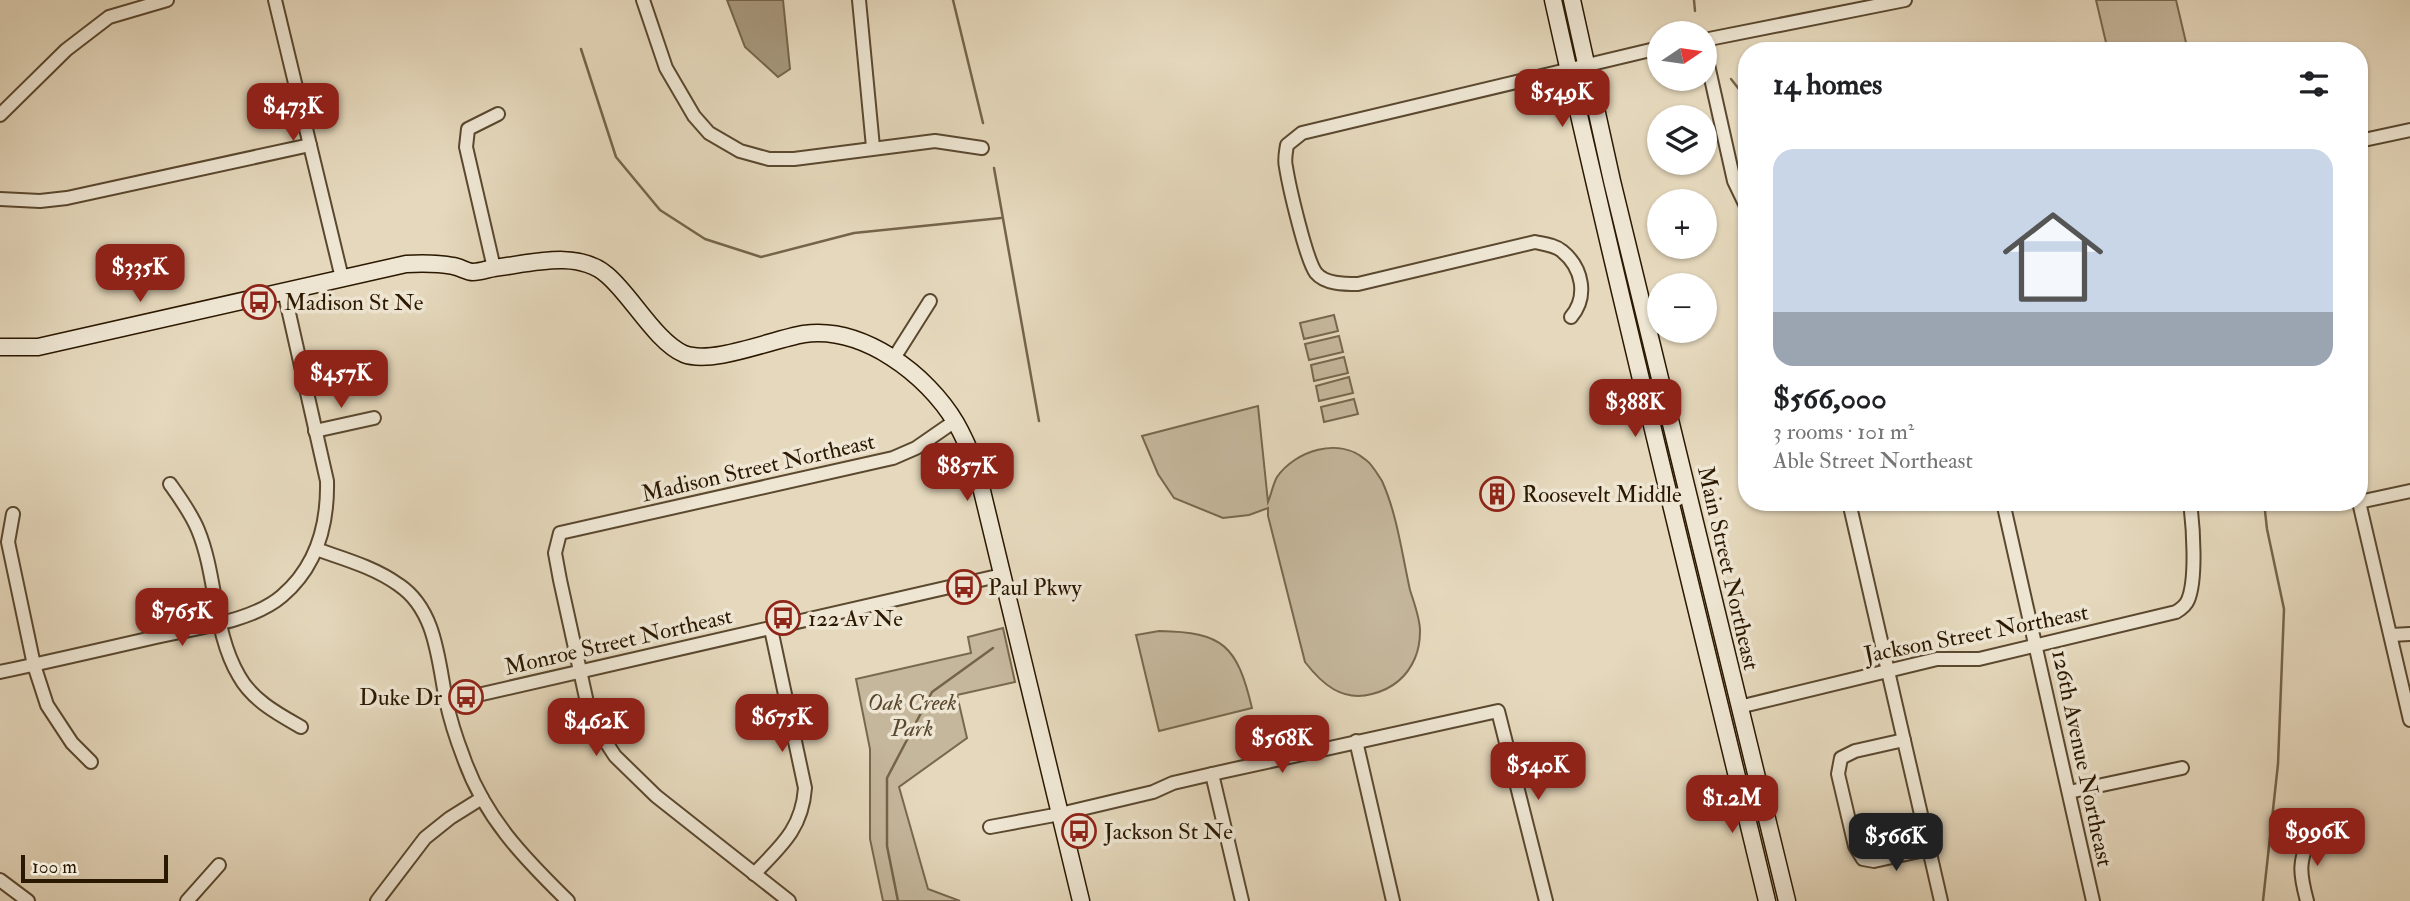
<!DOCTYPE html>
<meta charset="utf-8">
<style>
body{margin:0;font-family:"IM FELL Double Pica",serif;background:#f6f6f6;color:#202124;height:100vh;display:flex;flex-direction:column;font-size:26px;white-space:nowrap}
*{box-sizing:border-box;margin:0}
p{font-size:23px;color:#757577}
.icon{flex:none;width:38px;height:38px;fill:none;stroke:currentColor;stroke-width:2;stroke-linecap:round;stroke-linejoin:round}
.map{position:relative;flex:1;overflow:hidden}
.drawer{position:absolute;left:1738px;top:42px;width:630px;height:469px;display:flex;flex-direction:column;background:#fff;border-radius:28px;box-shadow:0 2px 5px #0004}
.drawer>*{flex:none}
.needle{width:46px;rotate:77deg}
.tools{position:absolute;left:1647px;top:21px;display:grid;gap:14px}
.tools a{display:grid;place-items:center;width:70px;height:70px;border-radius:50%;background:#fff;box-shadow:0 2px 5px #0004;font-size:35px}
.scale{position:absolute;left:21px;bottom:18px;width:147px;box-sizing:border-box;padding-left:7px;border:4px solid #2b1800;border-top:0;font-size:19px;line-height:24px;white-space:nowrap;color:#2b1800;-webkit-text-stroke:5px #eee6d3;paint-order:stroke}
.price{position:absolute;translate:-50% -60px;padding:0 16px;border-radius:14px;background:#8f2418;color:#fff;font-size:23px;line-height:46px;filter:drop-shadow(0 2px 4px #0008)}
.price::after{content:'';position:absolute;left:50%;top:42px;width:21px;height:16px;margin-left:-10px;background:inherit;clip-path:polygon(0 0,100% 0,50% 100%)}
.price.current{background:#222;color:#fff}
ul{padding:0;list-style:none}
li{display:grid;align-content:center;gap:14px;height:371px;padding:0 35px}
li span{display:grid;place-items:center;height:217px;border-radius:21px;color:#555}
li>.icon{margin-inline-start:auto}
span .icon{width:126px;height:126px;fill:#fffc;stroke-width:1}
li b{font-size:30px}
h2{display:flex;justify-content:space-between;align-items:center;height:84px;padding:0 35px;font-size:30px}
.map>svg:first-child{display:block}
.green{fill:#c5b79c;stroke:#78684e;stroke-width:2}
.water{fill:#a6977c;stroke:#75644a;stroke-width:2}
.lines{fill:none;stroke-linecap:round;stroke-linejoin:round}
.stream{stroke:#75644a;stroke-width:2.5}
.street-casing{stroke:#5a482f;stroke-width:16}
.secondary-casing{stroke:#2b1800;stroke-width:19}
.street{stroke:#eee6d3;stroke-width:12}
.secondary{stroke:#eee6d3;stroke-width:16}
.labels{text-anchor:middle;stroke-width:7;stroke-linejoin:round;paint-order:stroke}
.poi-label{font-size:23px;fill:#2b1800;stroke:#eee6d3;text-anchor:start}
.street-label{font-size:23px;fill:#2b1800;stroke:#eee6d3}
.park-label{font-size:23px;font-style:italic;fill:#59482f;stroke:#eee6d3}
</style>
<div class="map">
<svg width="2410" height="901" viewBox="0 0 2410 901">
<rect width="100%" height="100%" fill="#e5d8bc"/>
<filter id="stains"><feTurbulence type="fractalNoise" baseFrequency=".00286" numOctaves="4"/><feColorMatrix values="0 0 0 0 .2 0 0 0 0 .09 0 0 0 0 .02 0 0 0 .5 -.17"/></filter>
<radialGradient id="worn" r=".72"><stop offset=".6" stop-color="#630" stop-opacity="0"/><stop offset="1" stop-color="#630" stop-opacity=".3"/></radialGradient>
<!-- green -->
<g class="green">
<polygon points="2096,0 2176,0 2188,51 2108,51"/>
<polygon points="1334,315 1338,331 1304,339 1300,323"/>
<polygon points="1339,336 1343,352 1309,360 1305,344"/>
<polygon points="1344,357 1348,373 1314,381 1311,365"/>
<polygon points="1349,377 1353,393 1319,401 1316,386"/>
<polygon points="1354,399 1358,414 1324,422 1321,407"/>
<path d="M1258,406L1268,502C1271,495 1273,484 1277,477C1295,451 1339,436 1366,460C1372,464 1378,475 1382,481C1397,514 1402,554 1410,590C1414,603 1420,618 1420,631C1420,639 1418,651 1415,658C1407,677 1392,689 1372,694C1342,702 1322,684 1305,662L1268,516V508L1249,515L1223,518L1174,498L1158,474L1142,436Z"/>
<polygon points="1003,628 1015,682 957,695 967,738 899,787 928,889 960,901 883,901 870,839 870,749 856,679 971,653 968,637"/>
<path d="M1159,631C1224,632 1237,646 1252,708L1159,731L1136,635Z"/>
</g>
<!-- water -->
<polygon class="water" points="727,0 783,0 790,69 778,77 745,47"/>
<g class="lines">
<!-- stream -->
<g class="stream">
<polyline points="953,0 983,123"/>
<polyline points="1694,0 1695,11"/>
<polyline points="581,49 616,157 660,210 705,239 761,257 854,233 1001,218"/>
<polyline points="1731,79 1746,98"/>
<polyline points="994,168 1039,421"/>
<polyline points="898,901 887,846 887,778 932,692 993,648"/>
<polyline points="2263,901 2278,764 2284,609 2267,529 2264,502"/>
</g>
<!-- street casing -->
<g class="street-casing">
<g id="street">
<polyline points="275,0 342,278"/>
<polyline points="643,0 666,68 694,116 709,133 740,151 769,159 794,159 935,141 982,148"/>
<polyline points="859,0 873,147"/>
<polyline points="1704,40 1905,0"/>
<polyline points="1704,47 1734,181 1746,206"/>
<polyline points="0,115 66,50 109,17 167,0"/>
<polyline points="2359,141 2410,130"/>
<polyline points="0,199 40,201 67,198 310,145"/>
<polyline points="494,268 466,147 468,129 498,114"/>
<path d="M1571,317C1588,297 1583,268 1562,251C1555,245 1544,244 1535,242L1358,284C1344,284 1325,284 1316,273C1306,260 1289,186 1286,167C1284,160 1286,152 1287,145L1302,133L1659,48"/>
<polyline points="894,358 930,301"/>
<polyline points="315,431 374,418"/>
<path d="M170,484C180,498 191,513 198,530C217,576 213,632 239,676C252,700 278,714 301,727"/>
<polyline points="1849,502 1941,901"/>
<polyline points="2003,502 2093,901"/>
<polyline points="2359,502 2410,720"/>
<polyline points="2359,502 2410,491"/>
<polyline points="13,514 8,542 34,665 47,705 72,743 91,762"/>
<path d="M316,549C344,559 374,567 399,585C436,610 438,660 446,700C450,719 456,738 463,756C484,817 523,857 568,901"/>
<polyline points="2391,635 2410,634"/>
<path d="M0,672C52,661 104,649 156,637C194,628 252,622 282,596C316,567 328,525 327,481L284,291"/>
<polyline points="447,702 1002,575"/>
<path d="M1739,707L1937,659H1979L2176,612C2181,609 2186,605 2188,600C2197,579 2193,525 2190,502"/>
<polyline points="1904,740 1855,751 1841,758 1838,774 1855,846 1863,859 1874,861 1929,849"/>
<polyline points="1356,741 1393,901"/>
<polyline points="1212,774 1242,901"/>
<polyline points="2069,792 2182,768"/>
<polyline points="990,827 1060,814 1153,792 1173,783 1212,774 1498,711 1546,901"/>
<path d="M754,874C781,846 802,829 805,788L771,629"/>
<polyline points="0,880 28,901"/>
<polyline points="187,901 219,865"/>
<polyline points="377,901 425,838 450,818 482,798"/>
<polyline points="789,901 656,796 615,756 600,733 588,707 560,580 555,553 560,533 893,458 916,448 955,421"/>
<path d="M2307,901C2299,871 2299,863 2310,834"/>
</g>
</g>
<!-- secondary casing -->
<g class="secondary-casing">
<g id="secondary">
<path d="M1553,0C1620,301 1695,601 1767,901"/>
<polyline points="1572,0 1612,181 1787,901"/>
<path d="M0,347H38L406,264C423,263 437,263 453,266C460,267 467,272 473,272C480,272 488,269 494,268C529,264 577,249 607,275C631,295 656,342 684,354C713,365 773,339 804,334C863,326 927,374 956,423C964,437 970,451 976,466L1081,901"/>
</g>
</g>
<!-- street -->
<use href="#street" class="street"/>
<!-- secondary -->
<use href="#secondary" class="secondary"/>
</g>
<!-- icons -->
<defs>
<g id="bus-ring" transform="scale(1.75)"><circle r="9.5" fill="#eee6d3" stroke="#8f2418" stroke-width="1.5"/><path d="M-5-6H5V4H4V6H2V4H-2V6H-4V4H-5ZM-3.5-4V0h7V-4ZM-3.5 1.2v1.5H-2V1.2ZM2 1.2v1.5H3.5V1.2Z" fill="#8f2418"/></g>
<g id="building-ring" transform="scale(1.75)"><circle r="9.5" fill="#eee6d3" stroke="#8f2418" stroke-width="1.5"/><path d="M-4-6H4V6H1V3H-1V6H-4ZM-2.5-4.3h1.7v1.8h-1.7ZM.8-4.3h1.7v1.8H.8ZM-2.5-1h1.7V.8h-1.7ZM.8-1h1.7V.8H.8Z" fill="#8f2418"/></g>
</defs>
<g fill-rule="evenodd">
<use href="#bus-ring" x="259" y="302"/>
<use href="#building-ring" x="1497" y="494"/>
<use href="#bus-ring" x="964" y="587"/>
<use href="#bus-ring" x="783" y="618"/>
<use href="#bus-ring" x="466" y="697"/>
<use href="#bus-ring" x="1079" y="831"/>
</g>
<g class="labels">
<!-- poi labels -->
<g class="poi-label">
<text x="284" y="310">Madison St Ne</text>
<text x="1522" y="502">Roosevelt Middle</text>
<text x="988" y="595">Paul Pkwy</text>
<text x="808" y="626">122 Av Ne</text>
<text x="442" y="705" text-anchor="end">Duke Dr</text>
<text x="1104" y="839">Jackson St Ne</text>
</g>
<!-- street labels -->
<g class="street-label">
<text transform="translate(758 467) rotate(-13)" y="8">Madison Street Northeast</text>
<text transform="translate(1729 568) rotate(77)" y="8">Main Street Northeast</text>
<text transform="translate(1976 633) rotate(-11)" y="8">Jackson Street Northeast</text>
<text transform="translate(618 641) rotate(-13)" y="8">Monroe Street Northeast</text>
<text transform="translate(2083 758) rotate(78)" y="8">126th Avenue Northeast</text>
</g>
<!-- park labels -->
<g class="park-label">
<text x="912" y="710">Oak Creek<tspan x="912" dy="26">Park</tspan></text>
</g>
</g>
<rect width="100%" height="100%" filter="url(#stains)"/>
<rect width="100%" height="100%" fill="url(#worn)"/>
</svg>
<div class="tools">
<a><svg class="needle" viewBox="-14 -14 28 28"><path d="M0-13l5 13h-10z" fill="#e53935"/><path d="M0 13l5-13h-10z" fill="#757577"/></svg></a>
<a><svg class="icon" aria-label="layers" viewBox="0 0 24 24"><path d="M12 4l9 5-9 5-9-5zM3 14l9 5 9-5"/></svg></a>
<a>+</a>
<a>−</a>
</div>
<div class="scale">100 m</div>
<b class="price" style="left:1562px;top:129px">$549K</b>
<b class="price" style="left:293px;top:143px">$473K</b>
<b class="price" style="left:140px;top:304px">$335K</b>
<b class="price" style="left:341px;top:410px">$457K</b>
<b class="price" style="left:1635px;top:439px">$388K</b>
<b class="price" style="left:967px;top:503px">$857K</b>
<b class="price" style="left:182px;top:648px">$765K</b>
<b class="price" style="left:782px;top:754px">$675K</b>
<b class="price" style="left:596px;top:758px">$462K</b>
<b class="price" style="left:1282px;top:775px">$568K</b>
<b class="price" style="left:1538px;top:802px">$540K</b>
<b class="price" style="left:1732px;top:835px">$1.2M</b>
<b class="price" style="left:2317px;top:868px">$996K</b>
<b class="price current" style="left:1896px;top:873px">$566K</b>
<section class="drawer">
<h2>14 homes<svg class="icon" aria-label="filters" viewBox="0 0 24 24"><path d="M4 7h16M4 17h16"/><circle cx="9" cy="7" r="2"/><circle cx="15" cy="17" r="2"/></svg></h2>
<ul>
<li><span style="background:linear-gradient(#c9d6e8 75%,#9aa5b1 0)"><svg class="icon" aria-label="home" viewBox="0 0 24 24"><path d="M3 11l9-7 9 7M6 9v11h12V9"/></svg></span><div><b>$566,000</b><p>3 rooms · 101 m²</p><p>Able Street Northeast</p></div></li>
</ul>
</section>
</div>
